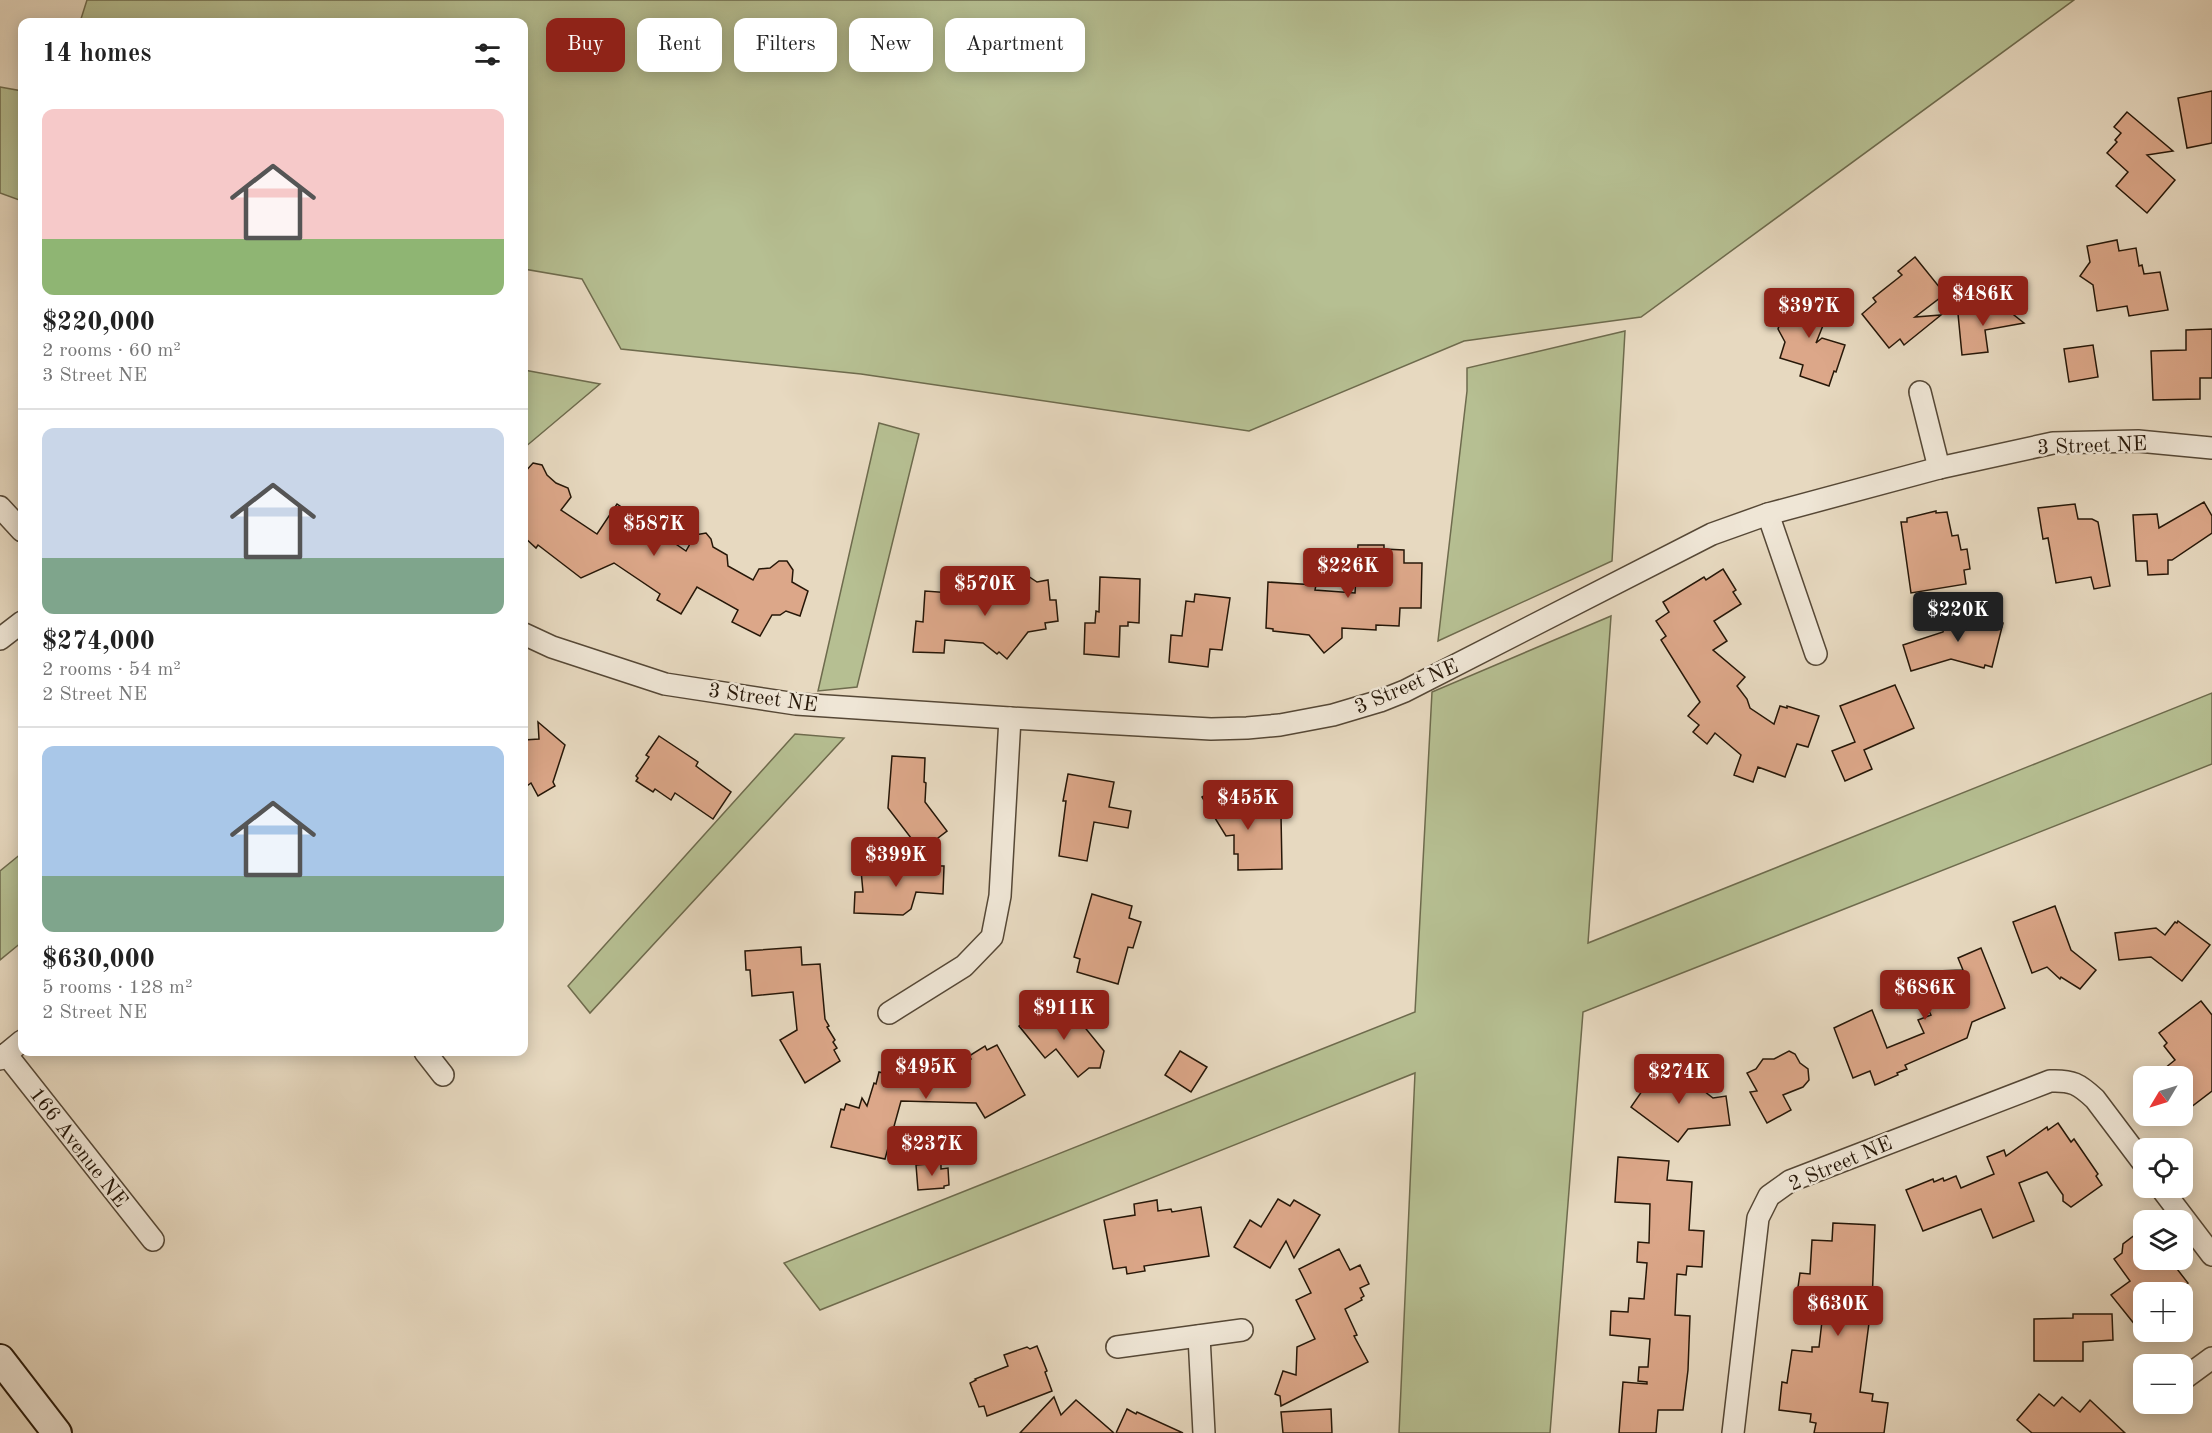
<!DOCTYPE html>
<meta charset="utf-8">
<style>
body{margin:0;font-family:"Old Standard TT",serif;background:#f2f2f2;color:#222;height:100vh;display:flex;flex-direction:column;font-size:22px;white-space:nowrap}
*{box-sizing:border-box;margin:0}
p{font-size:20px;color:#767676}
.icon{flex:none;width:33px;height:33px;fill:none;stroke:currentColor;stroke-width:2;stroke-linecap:round;stroke-linejoin:round}
.map{position:relative;flex:1;overflow:hidden}
.drawer{position:absolute;left:18px;top:18px;width:510px;height:1038px;display:flex;flex-direction:column;background:#fff;border-radius:12px;box-shadow:0 3px 15px #0003}
.drawer>*{flex:none}
.banner{position:absolute;left:546px;top:18px;width:570px;height:54px;display:flex;gap:12px}
.needle{width:39px;rotate:232deg}
.fabs{position:absolute;left:2133px;top:1066px;display:grid;gap:12px}
.fabs a{display:grid;place-items:center;width:60px;height:60px;border-radius:12px;background:#fff;box-shadow:0 3px 15px #0003;font-size:30px}
.price{position:absolute;translate:-50% -51px;padding:0 14px;border-radius:6px;background:#8f2418;color:#fff;font-size:20px;line-height:39px;filter:drop-shadow(0 2px 3px #0008)}
.price::after{content:'';position:absolute;left:50%;top:36px;width:18px;height:14px;margin-left:-9px;background:inherit;clip-path:polygon(0 0,100% 0,50% 100%)}
.price.active{background:#222;color:#fff}
ul{padding:0;list-style:none}
li{display:grid;align-content:center;gap:12px;height:318px;padding:0 24px}
li+li{border-top:2px solid #e0e0e0}
li span{display:grid;place-items:center;height:186px;border-radius:12px;color:#555}
li>.icon{margin-inline-start:auto}
span .icon{width:108px;height:108px;fill:#fffc;stroke-width:1}
li b{font-size:26px}
h2{display:flex;justify-content:space-between;align-items:center;height:72px;padding:0 24px;font-size:26px}
.pill{padding:0 21px;border-radius:12px;background:#fff;box-shadow:0 3px 15px #0003;font-size:21px;line-height:54px}
.pill.active{background:#8f2418;color:#fff}
.map>svg:first-child{display:block}
.green{fill:#b6bf92;stroke:#6e6b4d;stroke-width:1.5}
.building{fill:#dca789;stroke:#261708;stroke-width:1.5}
.lines{fill:none;stroke-linecap:round;stroke-linejoin:round}
.street-casing{stroke:#564836;stroke-width:24}
.secondary-casing{stroke:#261708;stroke-width:32}
.street{stroke:#efe6d6;stroke-width:21}
.secondary{stroke:#efe6d6;stroke-width:28}
.labels{text-anchor:middle;stroke-width:5;stroke-linejoin:round;paint-order:stroke}
.street-label{font-size:21px;fill:#261708;stroke:#efe6d6}
</style>
<div class="map">
<svg width="2212" height="1433" viewBox="0 0 2212 1433">
<rect width="100%" height="100%" fill="#e7d9c0"/>
<filter id="stains"><feTurbulence type="fractalNoise" baseFrequency=".00333" numOctaves="4"/><feColorMatrix values="0 0 0 0 .2 0 0 0 0 .09 0 0 0 0 .02 0 0 0 .5 -.17"/></filter>
<radialGradient id="worn" r=".72"><stop offset=".6" stop-color="#630" stop-opacity="0"/><stop offset="1" stop-color="#630" stop-opacity=".3"/></radialGradient>
<!-- green -->
<g class="green">
<polygon points="87,0 2074,0 1641,317 1464,341 1249,431 861,374 621,349 582,279 524,269 524,22 80,22"/>
<polygon points="0,87 22,91 22,201 0,193"/>
<polygon points="1625,331 1612,561 1438,641 1467,391 1467,368"/>
<polygon points="524,370 600,384 524,448"/>
<polygon points="879,423 919,434 857,687 818,691"/>
<polygon points="1611,616 1588,943 2212,693 2212,764 1583,1012 1550,1433 1399,1433 1415,1073 820,1310 784,1263 1415,1012 1432,692"/>
<polygon points="795,734 844,738 590,1013 568,986"/>
<polygon points="22,853 22,942 0,960 0,871"/>
</g>
<!-- building -->
<g class="building">
<polygon points="2212,91 2212,143 2187,148 2178,98"/>
<polygon points="2127,112 2173,151 2147,155 2175,180 2147,213 2116,186 2128,172 2107,153 2117,142 2115,140 2121,133 2114,127"/>
<polygon points="2117,240 2119,251 2136,248 2139,266 2142,265 2144,274 2160,272 2168,310 2129,316 2127,306 2097,311 2093,285 2080,276 2090,262 2087,246"/>
<polygon points="1915,257 1945,294 1915,317 1941,315 1904,345 1900,339 1889,348 1862,314 1876,302 1873,298 1902,275 1898,271"/>
<polygon points="1800,293 1832,303 1816,343 1822,338 1845,345 1836,372 1834,371 1829,386 1800,376 1803,365 1780,358 1785,342 1778,329 1786,304 1798,299"/>
<polygon points="1996,303 2000,304 2024,323 1985,330 1988,352 1962,355 1958,314 1983,312 1989,305"/>
<polygon points="2212,329 2212,378 2200,378 2200,399 2153,400 2151,351 2186,350 2186,330"/>
<polygon points="2093,345 2098,377 2069,382 2064,349"/>
<polygon points="533,463 542,465 547,475 556,483 568,488 571,497 561,510 597,534 617,504 636,517 638,514 656,526 654,529 686,551 695,535 706,533 711,539 713,547 727,555 728,566 753,580 759,569 770,568 779,561 787,561 793,570 792,582 808,591 800,616 786,611 780,615 772,615 760,636 732,622 738,610 697,587 681,614 657,600 660,594 614,563 581,578 538,545 536,548 524,537 524,473"/>
<polygon points="2204,502 2212,516 2212,533 2172,560 2168,560 2168,574 2148,575 2147,561 2136,561 2133,515 2157,514 2159,528"/>
<polygon points="2075,504 2078,519 2092,519 2098,522 2110,586 2094,589 2091,577 2056,583 2048,538 2043,539 2038,508"/>
<polygon points="1936,511 1936,513 1947,512 1952,536 1958,535 1961,550 1967,549 1970,569 1964,570 1966,584 1911,593 1901,522 1907,522 1907,518"/>
<polygon points="1358,545 1384,545 1384,549 1404,550 1404,563 1422,563 1421,608 1400,608 1399,626 1376,625 1376,630 1342,628 1342,638 1324,653 1309,635 1273,631 1273,629 1266,628 1268,582 1316,585 1315,590 1355,593"/>
<polygon points="1723,569 1736,590 1733,592 1741,604 1714,621 1727,641 1713,650 1745,677 1737,686 1747,699 1750,708 1774,724 1780,706 1787,708 1787,706 1819,716 1808,747 1797,744 1785,777 1758,767 1753,782 1734,775 1741,755 1715,733 1707,744 1693,732 1699,725 1688,716 1700,702 1661,640 1666,636 1656,621 1669,612 1663,602 1704,577 1706,580"/>
<polygon points="1025,574 1037,582 1048,580 1050,600 1056,600 1058,621 1045,623 1046,629 1028,632 1007,659 999,652 997,654 983,643 945,640 944,653 913,652 916,621 923,622 925,591 952,593 953,590 1004,594 1003,586 1012,585 1018,577"/>
<polygon points="1100,577 1140,579 1139,623 1128,622 1128,626 1120,626 1119,657 1084,654 1085,623 1095,623 1096,611 1099,612"/>
<polygon points="1195,594 1230,598 1222,650 1210,649 1208,667 1169,662 1171,635 1182,636 1186,601 1194,602"/>
<polygon points="1949,610 2003,623 1992,667 1985,665 1984,668 1951,659 1911,671 1903,645 1943,632"/>
<polygon points="1895,685 1914,728 1864,750 1872,769 1845,781 1832,751 1855,742 1840,706"/>
<polygon points="538,722 565,745 553,782 555,786 538,796 531,783 524,788 524,740 539,739"/>
<polygon points="659,736 698,762 696,766 731,792 713,819 675,793 671,800 655,789 653,792 636,781 638,778 636,776 649,757 646,755"/>
<polygon points="892,756 925,758 924,782 926,783 925,802 947,831 921,851 888,808"/>
<polygon points="1068,774 1114,782 1109,807 1131,811 1128,828 1094,822 1087,861 1059,856 1066,801 1063,801"/>
<polygon points="1225,783 1243,812 1269,812 1269,815 1281,815 1282,869 1238,870 1238,854 1234,854 1234,835 1226,836 1202,797"/>
<polygon points="867,865 944,866 943,894 916,892 911,909 903,915 854,913 855,892 863,892 861,870"/>
<polygon points="1092,894 1132,906 1129,918 1141,922 1133,948 1128,947 1118,984 1077,972 1080,959 1074,957"/>
<polygon points="2055,906 2071,950 2096,970 2080,989 2061,977 2060,979 2047,967 2032,973 2013,922"/>
<polygon points="2178,921 2210,945 2182,981 2151,957 2119,960 2115,933 2156,928 2165,935 2175,922 2177,923"/>
<polygon points="801,947 802,965 820,964 825,1019 829,1026 827,1027 835,1040 833,1042 837,1048 834,1050 840,1061 805,1083 780,1040 797,1030 793,992 752,996 750,970 746,970 745,951"/>
<polygon points="1981,948 2005,1008 1972,1022 1967,1038 1905,1065 1907,1069 1897,1073 1898,1075 1875,1085 1870,1071 1853,1078 1834,1028 1872,1010 1887,1048 1924,1033 1918,1020 1931,1015 1926,1005 1933,1002 1927,989 1930,975 1936,971 1963,970 1958,958"/>
<polygon points="2201,1001 2212,1015 2212,1091 2182,1114 2182,1077 2154,1077 2175,1060 2164,1046 2167,1043 2159,1033"/>
<polygon points="1044,1006 1063,1031 1078,1019 1104,1051 1100,1068 1089,1068 1078,1077 1056,1049 1045,1058 1019,1026"/>
<polygon points="997,1045 1025,1095 985,1118 976,1103 901,1101 885,1159 831,1147 841,1109 844,1110 846,1104 859,1108 862,1098 867,1106 874,1083 876,1084 879,1072 923,1084 923,1071 949,1072 971,1059 969,1056 985,1046 987,1050"/>
<polygon points="1180,1051 1207,1067 1191,1092 1165,1075"/>
<polygon points="1789,1051 1795,1054 1800,1063 1808,1069 1809,1080 1803,1087 1783,1095 1791,1110 1767,1123 1750,1092 1757,1091 1747,1073 1756,1069 1763,1059 1774,1059"/>
<polygon points="1662,1062 1699,1090 1700,1088 1713,1098 1726,1096 1730,1125 1688,1129 1678,1142 1631,1107"/>
<polygon points="2058,1123 2071,1142 2074,1139 2098,1174 2096,1176 2102,1185 2071,1207 2063,1201 2063,1195 2047,1172 2019,1183 2034,1221 1993,1238 1981,1209 1923,1231 1906,1190 1933,1179 1934,1182 1943,1178 1944,1181 1956,1176 1961,1188 1994,1174 1987,1157 2004,1150 2006,1156 2047,1127 2048,1130"/>
<polygon points="1618,1157 1669,1161 1667,1180 1692,1182 1689,1230 1704,1231 1702,1267 1687,1266 1686,1275 1677,1274 1675,1315 1690,1316 1688,1370 1683,1410 1658,1410 1656,1433 1619,1433 1623,1382 1647,1384 1647,1382 1638,1381 1639,1367 1648,1367 1650,1339 1610,1335 1611,1311 1628,1312 1629,1298 1644,1299 1647,1263 1637,1262 1638,1242 1649,1243 1650,1204 1615,1202"/>
<polygon points="941,1163 941,1169 948,1168 949,1185 944,1186 944,1188 918,1190 916,1165"/>
<polygon points="1278,1199 1290,1206 1294,1200 1320,1215 1294,1258 1286,1241 1270,1268 1234,1247 1250,1220 1261,1227"/>
<polygon points="1157,1200 1158,1211 1171,1209 1172,1212 1201,1207 1209,1256 1144,1266 1145,1271 1127,1274 1126,1267 1113,1269 1104,1220 1135,1215 1134,1204"/>
<polygon points="1833,1223 1875,1225 1872,1303 1882,1317 1869,1323 1860,1392 1873,1394 1872,1401 1888,1403 1884,1433 1814,1433 1816,1423 1810,1422 1811,1414 1779,1410 1782,1382 1787,1383 1792,1350 1812,1352 1812,1347 1819,1347 1824,1304 1796,1301 1800,1273 1810,1274 1812,1240 1832,1241"/>
<polygon points="2144,1228 2144,1260 2170,1260 2188,1283 2175,1293 2144,1293 2144,1336 2111,1295 2130,1281 2114,1259 2122,1253 2123,1244"/>
<polygon points="1339,1249 1350,1270 1360,1265 1369,1284 1360,1288 1364,1296 1361,1298 1362,1300 1345,1309 1357,1335 1354,1336 1368,1362 1281,1406 1280,1396 1275,1394 1283,1371 1296,1375 1297,1347 1315,1339 1296,1300 1311,1293 1299,1269"/>
<polygon points="2073,1314 2112,1314 2113,1340 2083,1342 2083,1361 2034,1361 2034,1319 2073,1318"/>
<polygon points="1037,1346 1047,1371 1045,1372 1052,1391 987,1416 984,1406 979,1407 970,1383 976,1380 975,1379 1008,1366 1004,1355 1027,1347 1030,1349"/>
<polygon points="2039,1394 2054,1406 2062,1397 2080,1412 2090,1400 2125,1433 2032,1433 2017,1420"/>
<polygon points="1054,1397 1061,1415 1076,1400 1114,1433 1020,1433"/>
<polygon points="1127,1409 1136,1414 1137,1412 1183,1433 1116,1433"/>
<polygon points="1331,1409 1332,1433 1283,1433 1281,1412"/>
</g>
<g class="lines">
<!-- street casing -->
<g class="street-casing">
<g id="street">
<polyline points="1920,392 1939,468"/>
<polyline points="0,507 22,531"/>
<polyline points="1768,514 1816,654"/>
<polyline points="524,634 552,647 665,684 796,704 1010,718 1211,729 1247,728 1280,725 1333,715 1380,701 1405,691 1712,534 1768,514 1939,468 2053,443 2138,441 2212,448"/>
<polyline points="0,639 22,622"/>
<polyline points="889,1013 964,966 992,937 1000,896 1010,718"/>
<polyline points="425,1052 443,1075"/>
<polyline points="6,1054 153,1240"/>
<polyline points="0,1059 22,1041"/>
<polyline points="2161,1188 2212,1255"/>
<polyline points="1199,1336 1204,1433"/>
<polyline points="1117,1347 1242,1330"/>
<polyline points="2182,1380 2212,1358"/>
<path d="M1733,1433L1758,1218L1769,1196L1790,1181L2050,1081C2072,1080 2079,1084 2095,1099L2144,1164"/>
</g>
</g>
<!-- secondary casing -->
<g class="secondary-casing">
<polyline id="secondary" points="0,1359 57,1433"/>
</g>
<!-- street -->
<use href="#street" class="street"/>
<!-- secondary -->
<use href="#secondary" class="secondary"/>
</g>
<g class="labels">
<!-- street labels -->
<g class="street-label">
<text transform="translate(2092 445) rotate(-2)" y="7">3 Street NE</text>
<text transform="translate(1406 686) rotate(-23)" y="7">3 Street NE</text>
<text transform="translate(763 697) rotate(8)" y="7">3 Street NE</text>
<text transform="translate(79 1147) rotate(52)" y="7">166 Avenue NE</text>
<text transform="translate(1840 1163) rotate(-23)" y="7">2 Street NE</text>
</g>
</g>
<rect width="100%" height="100%" filter="url(#stains)"/>
<rect width="100%" height="100%" fill="url(#worn)"/>
</svg>
<div class="fabs">
<a><svg class="needle" viewBox="-14 -14 28 28"><path d="M0-13l5 13h-10z" fill="#e53935"/><path d="M0 13l5-13h-10z" fill="#767676"/></svg></a>
<a><svg class="icon" aria-label="locate" viewBox="0 0 24 24"><circle cx="12" cy="12" r="6"/><path d="M12 2v4M12 18v4M2 12h4M18 12h4"/></svg></a>
<a><svg class="icon" aria-label="layers" viewBox="0 0 24 24"><path d="M12 4l9 5-9 5-9-5zM3 14l9 5 9-5"/></svg></a>
<a>+</a>
<a>−</a>
</div>
<b class="price" style="left:1983px;top:327px">$486K</b>
<b class="price" style="left:1809px;top:339px">$397K</b>
<b class="price" style="left:654px;top:557px">$587K</b>
<b class="price" style="left:1348px;top:599px">$226K</b>
<b class="price" style="left:985px;top:617px">$570K</b>
<b class="price active" style="left:1958px;top:643px">$220K</b>
<b class="price" style="left:1248px;top:831px">$455K</b>
<b class="price" style="left:896px;top:888px">$399K</b>
<b class="price" style="left:1925px;top:1021px">$686K</b>
<b class="price" style="left:1064px;top:1041px">$911K</b>
<b class="price" style="left:926px;top:1100px">$495K</b>
<b class="price" style="left:1679px;top:1105px">$274K</b>
<b class="price" style="left:932px;top:1177px">$237K</b>
<b class="price" style="left:1838px;top:1337px">$630K</b>
<div class="banner">
<a class="pill active">Buy</a>
<a class="pill">Rent</a>
<a class="pill">Filters</a>
<a class="pill">New</a>
<a class="pill">Apartment</a>
</div>
<section class="drawer">
<h2>14 homes<svg class="icon" aria-label="filters" viewBox="0 0 24 24"><path d="M4 7h16M4 17h16"/><circle cx="9" cy="7" r="2"/><circle cx="15" cy="17" r="2"/></svg></h2>
<ul>
<li><span style="background:linear-gradient(#f6c9c9 70%,#8fb573 0)"><svg class="icon" aria-label="home" viewBox="0 0 24 24"><path d="M3 11l9-7 9 7M6 9v11h12V9"/></svg></span><div><b>$220,000</b><p>2 rooms · 60 m²</p><p>3 Street NE</p></div></li>
<li><span style="background:linear-gradient(#c9d6e8 70%,#7fa58c 0)"><svg class="icon" aria-label="home" viewBox="0 0 24 24"><path d="M3 11l9-7 9 7M6 9v11h12V9"/></svg></span><div><b>$274,000</b><p>2 rooms · 54 m²</p><p>2 Street NE</p></div></li>
<li><span style="background:linear-gradient(#a9c7e8 70%,#7fa58c 0)"><svg class="icon" aria-label="home" viewBox="0 0 24 24"><path d="M3 11l9-7 9 7M6 9v11h12V9"/></svg></span><div><b>$630,000</b><p>5 rooms · 128 m²</p><p>2 Street NE</p></div></li>
</ul>
</section>
</div>
